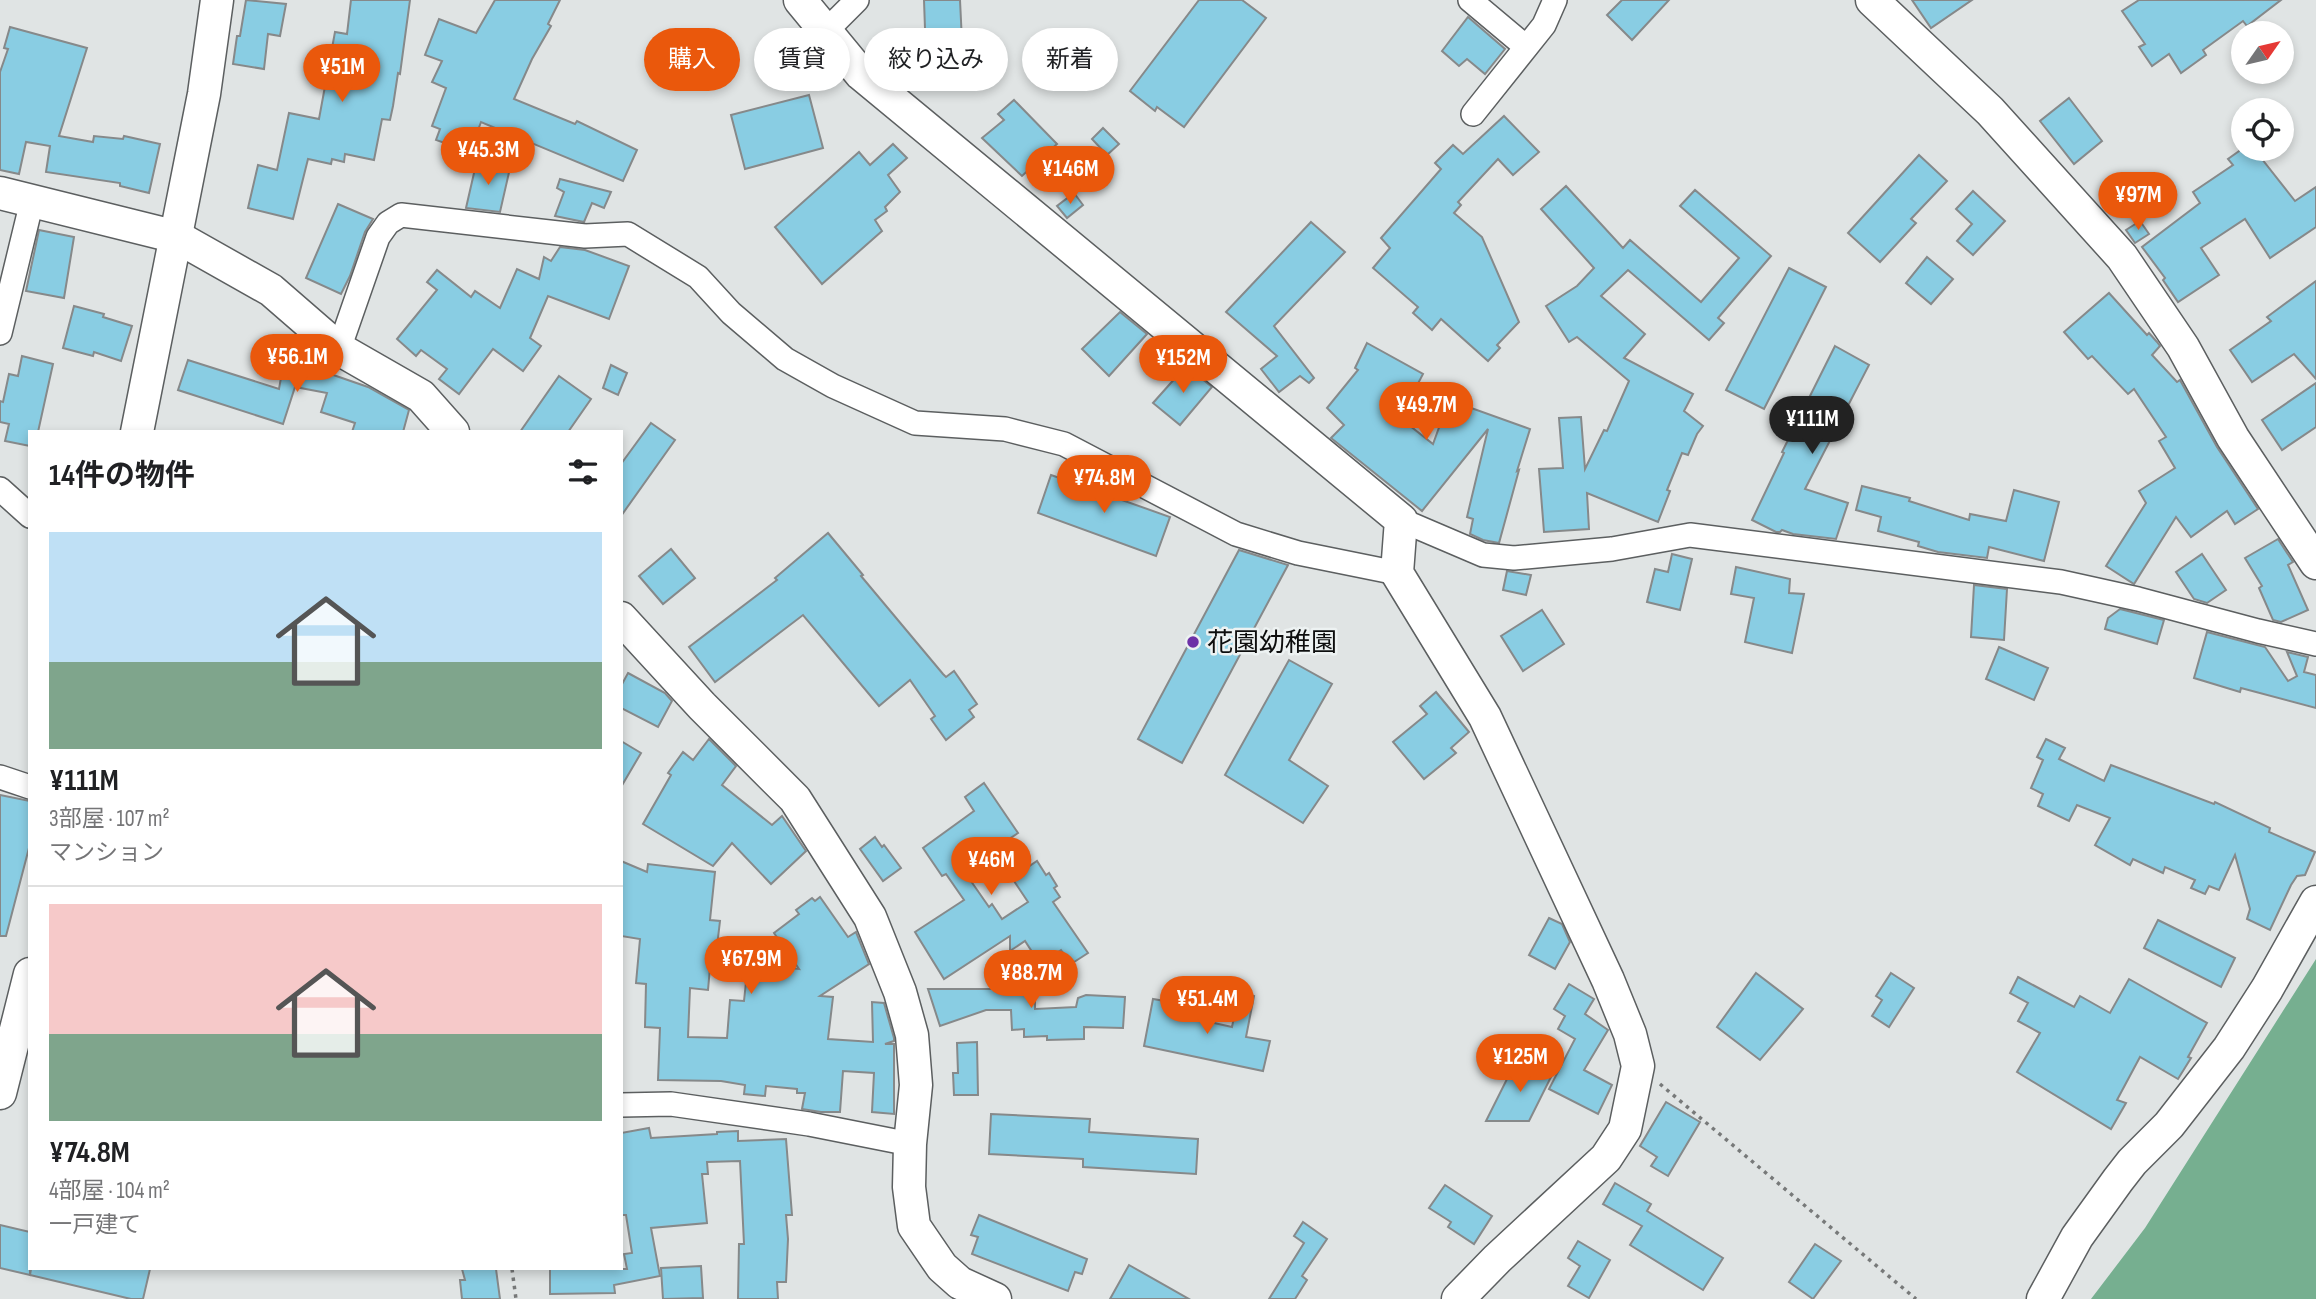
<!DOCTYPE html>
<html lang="ja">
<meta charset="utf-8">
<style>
body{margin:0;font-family:"Sofia Sans Condensed","Noto Sans JP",sans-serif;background:#f6f6f6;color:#202124;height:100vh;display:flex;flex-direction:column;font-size:26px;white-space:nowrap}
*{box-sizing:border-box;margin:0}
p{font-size:23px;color:#757577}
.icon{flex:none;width:38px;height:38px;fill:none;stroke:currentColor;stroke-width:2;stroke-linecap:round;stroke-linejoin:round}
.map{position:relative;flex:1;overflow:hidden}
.side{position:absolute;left:28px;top:430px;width:595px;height:840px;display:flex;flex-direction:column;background:#fff;border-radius:0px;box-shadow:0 4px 10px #0003}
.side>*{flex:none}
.guide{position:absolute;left:644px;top:28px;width:665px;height:63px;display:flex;gap:14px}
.needle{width:46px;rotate:56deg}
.controls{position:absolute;left:2231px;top:21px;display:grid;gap:14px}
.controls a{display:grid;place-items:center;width:63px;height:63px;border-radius:50%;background:#fff;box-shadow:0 4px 10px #0003;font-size:35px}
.price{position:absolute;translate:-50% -60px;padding:0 16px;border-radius:24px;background:#ea580c;color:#fff;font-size:23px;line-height:46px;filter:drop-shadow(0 2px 4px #0008)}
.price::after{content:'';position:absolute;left:50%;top:42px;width:21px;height:16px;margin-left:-10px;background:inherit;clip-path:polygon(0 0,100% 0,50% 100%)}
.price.selected{background:#222;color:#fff}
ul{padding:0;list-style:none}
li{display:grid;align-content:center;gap:14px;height:371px;padding:0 21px}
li+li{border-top:2px solid #e0e0e0}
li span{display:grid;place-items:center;height:217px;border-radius:0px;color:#555}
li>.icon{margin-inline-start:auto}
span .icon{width:126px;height:126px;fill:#fffc;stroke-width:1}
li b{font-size:30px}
h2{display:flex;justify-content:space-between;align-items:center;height:84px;padding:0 21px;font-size:30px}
.tag{padding:0 24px;border-radius:32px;background:#fff;box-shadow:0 4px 10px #0003;font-size:24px;line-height:63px}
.tag.selected{background:#ea580c;color:#fff}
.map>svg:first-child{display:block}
.forest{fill:#76af90}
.building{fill:#89cde3;stroke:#86898a;stroke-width:2}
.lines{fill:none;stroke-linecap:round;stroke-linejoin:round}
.street-casing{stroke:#5c5f60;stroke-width:26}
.secondary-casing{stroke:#5c5f60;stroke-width:35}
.path{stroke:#777979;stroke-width:3.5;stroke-dasharray:3.5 5;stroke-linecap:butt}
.street{stroke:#fff;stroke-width:23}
.secondary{stroke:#fff;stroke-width:32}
.poi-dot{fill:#6d31a7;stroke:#edf2f2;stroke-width:2.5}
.labels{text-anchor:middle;stroke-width:5;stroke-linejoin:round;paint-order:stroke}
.poi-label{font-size:26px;fill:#0d0e0e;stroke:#edf2f2;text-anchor:start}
</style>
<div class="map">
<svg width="2316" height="1299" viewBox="0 0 2316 1299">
<rect width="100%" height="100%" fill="#e0e4e4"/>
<!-- forest -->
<polygon class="forest" points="2316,959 2316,1299 2091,1299 2145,1228"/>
<!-- building -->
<g class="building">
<polygon points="246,0 286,4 280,36 268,34 264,69 233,64 237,36 240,36"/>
<polygon points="351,0 410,0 400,74 398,73 393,106 390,120 382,119 374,160 345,154 344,162 332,159 331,164 308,159 293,219 248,208 258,165 277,170 289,113 319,119 335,32 347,34"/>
<polygon points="495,0 560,0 548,24 551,26 532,59 514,99 575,124 577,121 637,150 623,181 481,122 470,152 436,140 440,129 432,126 446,88 432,82 442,61 425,55 439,19 476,33"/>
<polygon points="924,0 960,0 964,83 927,86"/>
<polygon points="1199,0 1242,0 1266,18 1184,127 1157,107 1155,111 1130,91"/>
<polygon points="1622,0 1669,0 1632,40 1607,15"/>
<polygon points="1912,0 1972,0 1931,28"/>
<polygon points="2139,0 2281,0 2247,26 2243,21 2203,50 2206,55 2181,73 2169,54 2152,66 2139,47 2145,44 2122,11"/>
<polygon points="1468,17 1505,49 1485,74 1467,59 1459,66 1442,51"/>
<polygon points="10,27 87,48 59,136 93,142 94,136 123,139 124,136 160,144 149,193 120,186 120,183 46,172 50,146 26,142 19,174 0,170 0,72 8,49 4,48"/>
<polygon points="809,95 823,148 745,169 731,115"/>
<polygon points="2069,98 2102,141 2074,164 2040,121"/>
<polygon points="1014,100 1057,144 1022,176 982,138 1004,120 998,114"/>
<polygon points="1504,116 1539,152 1513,175 1498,159 1458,202 1461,205 1454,213 1482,237 1519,322 1497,345 1500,348 1488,361 1441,319 1432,330 1413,313 1418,307 1373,268 1390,248 1381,238 1441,169 1435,163 1453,145 1463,154"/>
<polygon points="1103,128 1119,144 1107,155 1092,139"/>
<polygon points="893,144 907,158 888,175 900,192 885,207 887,211 875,220 882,231 822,284 775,227 859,152 870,165"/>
<polygon points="2242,149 2254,149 2295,201 2316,187 2316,227 2270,258 2245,219 2201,248 2219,275 2178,302 2163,280 2165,278 2142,247 2200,203 2193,192 2233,165 2228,159"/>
<polygon points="1919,155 1947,181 1911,219 1916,223 1880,262 1848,233"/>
<polygon points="477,160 510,168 500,212 466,208"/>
<polygon points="560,179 611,192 604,208 592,203 584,222 555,216 564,192 557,188"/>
<polygon points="1566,186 1623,248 1630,240 1701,302 1739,258 1680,206 1695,190 1771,256 1718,318 1724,323 1709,340 1628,270 1601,296 1645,334 1624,358 1693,394 1684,411 1703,426 1697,434 1688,455 1682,453 1667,490 1670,491 1658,522 1587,493 1589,529 1544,532 1539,469 1563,468 1559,418 1581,417 1585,469 1604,430 1607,431 1629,381 1577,337 1569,342 1546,306 1577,286 1594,268 1541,209"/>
<polygon points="1973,191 2005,221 1973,255 1957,241 1972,224 1956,209"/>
<polygon points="1074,193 1083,205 1067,218 1057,206"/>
<polygon points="338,204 373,219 365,232 350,276 341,294 306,278"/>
<polygon points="2140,221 2149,234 2135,243 2126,230"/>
<polygon points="1311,222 1345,252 1274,326 1314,378 1309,383 1300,376 1279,392 1261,369 1277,356 1226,312"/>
<polygon points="39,230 74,237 64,298 26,291"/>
<polygon points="560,247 585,250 629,266 609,319 548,296 530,338 541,346 523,371 493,349 459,394 439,379 447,369 421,350 416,356 397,339 437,290 427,282 437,270 471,297 475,291 500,308 517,269 539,279 544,257 551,261"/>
<polygon points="1927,257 1953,279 1931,304 1906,283"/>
<polygon points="1789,268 1826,287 1764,409 1726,390"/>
<polygon points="2316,281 2316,379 2294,354 2252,382 2230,350 2271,321 2267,317"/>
<polygon points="2109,293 2147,335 2149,333 2157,342 2160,346 2152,355 2177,382 2180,380 2217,447 2258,509 2235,524 2227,511 2191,537 2176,517 2134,584 2106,566 2146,503 2139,491 2175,468 2159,441 2166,437 2134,389 2128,394 2092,356 2088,359 2064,332"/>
<polygon points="74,306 104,314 103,317 132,326 121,361 94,352 93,356 63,348"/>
<polygon points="1120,312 1147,334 1109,376 1082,349"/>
<polygon points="303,342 318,355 316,369 368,387 409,410 403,432 352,432 355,423 321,412 327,393 295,387 283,424 178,390 188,360 279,389 286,350 302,353"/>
<polygon points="1367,343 1423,374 1400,418 1433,444 1449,400 1530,429 1517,471 1519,470 1499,543 1483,540 1470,534 1473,519 1467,517 1488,429 1422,511 1331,438 1344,425 1327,408 1358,370 1355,368"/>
<polygon points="1835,346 1869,365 1805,489 1848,503 1836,539 1793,534 1782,530 1780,532 1776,532 1752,520 1784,453 1782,452"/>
<polygon points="22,356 53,364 38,432 30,432 30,446 5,441 9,424 0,422 0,401 3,402 9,374 18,376"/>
<polygon points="611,365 627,373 618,395 603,388"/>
<polygon points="1186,366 1212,387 1180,425 1153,403"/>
<polygon points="559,376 591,399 568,432 520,432"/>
<polygon points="2316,383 2316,427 2282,450 2262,420"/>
<polygon points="651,423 675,440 621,516 621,464"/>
<polygon points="1051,475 1170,517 1156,556 1038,513"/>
<polygon points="1862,486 1910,498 1909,501 1969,520 1970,514 2006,521 2014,490 2059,502 2044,561 1989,547 1987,558 1938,552 1918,546 1919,542 1878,531 1881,517 1856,510"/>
<polygon points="828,533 863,575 861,576 943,674 946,677 954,671 977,704 969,710 974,717 946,740 931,719 935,716 910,680 879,706 803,615 715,682 689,647 777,580 775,578"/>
<polygon points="2278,539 2293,562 2288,565 2308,610 2281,622 2273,620 2259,588 2262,586 2245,558"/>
<polygon points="671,549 695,578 663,604 639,576"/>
<polygon points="1239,550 1288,565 1182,763 1138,739"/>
<polygon points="1672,554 1692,559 1680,610 1647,602 1655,569 1668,572"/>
<polygon points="2202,554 2226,590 2207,603 2194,599 2176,572"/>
<polygon points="1736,567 1790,579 1789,593 1804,594 1792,653 1745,642 1754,598 1731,594"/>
<polygon points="1507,571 1531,575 1526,595 1503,590"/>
<polygon points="1974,585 2007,589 2004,640 1971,637"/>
<polygon points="2120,609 2164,620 2157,644 2105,629 2108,618"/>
<polygon points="1542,610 1564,644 1523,671 1501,636"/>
<polygon points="2207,632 2265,647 2288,681 2297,676 2287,652 2308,657 2304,672 2316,675 2316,708 2241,688 2240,692 2194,678"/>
<polygon points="1999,647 2048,668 2034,700 1986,679"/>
<polygon points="1289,660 1332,684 1289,760 1328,786 1303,823 1225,775"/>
<polygon points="628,673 665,693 672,701 658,727 621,708 621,686"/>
<polygon points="1436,692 1469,732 1451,748 1456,753 1424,779 1393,742 1427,714 1420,706"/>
<polygon points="709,739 736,766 722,785 772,825 782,816 806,851 771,884 732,843 713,866 643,824 671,775 668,773 683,752 693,760"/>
<polygon points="2046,739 2065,748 2059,759 2104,781 2111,765 2214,804 2215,802 2270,828 2269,832 2315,852 2305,875 2297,876 2291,885 2270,930 2247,919 2250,909 2235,855 2219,890 2209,886 2205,894 2191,888 2195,880 2165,867 2163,873 2133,859 2130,865 2095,845 2110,818 2077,805 2069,821 2038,806 2043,794 2031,788 2043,760 2037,757"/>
<polygon points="621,741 641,753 621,787"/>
<polygon points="984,783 1018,833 967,867 970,871 966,874 989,907 992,904 1002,919 1028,902 1012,878 1037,861 1046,875 1049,873 1057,886 1054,888 1060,897 1053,902 1088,953 1071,964 1061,950 1040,964 1025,941 1010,951 1010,936 944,979 915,932 964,900 946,874 942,876 923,848 974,811 965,797"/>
<polygon points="0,795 30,801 30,844 6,936 0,936"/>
<polygon points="875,837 882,847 884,845 901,868 883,881 860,849"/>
<polygon points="621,861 647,872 648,864 715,872 710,920 720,921 717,946 712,945 708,990 690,988 688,1037 727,1038 730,1000 744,1001 748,963 799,969 774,933 799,914 796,910 812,898 815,901 820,897 848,937 856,932 869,964 820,996 833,997 828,1039 873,1042 872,1002 884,1003 894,1038 894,1041 885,1044 894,1044 894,1114 872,1112 874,1073 843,1071 840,1112 821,1112 802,1109 805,1093 797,1093 797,1089 766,1086 765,1096 744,1094 745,1085 721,1081 658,1080 660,1028 645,1027 646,984 636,983 640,939 621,936"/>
<polygon points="1549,918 1562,924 1570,942 1555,969 1529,955"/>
<polygon points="2158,920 2235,958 2221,987 2144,948"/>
<polygon points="1756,973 1803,1009 1760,1060 1717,1027"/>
<polygon points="1891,973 1914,988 1889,1027 1872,1016 1882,1000 1876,996"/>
<polygon points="2018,977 2074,1007 2080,996 2110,1013 2129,979 2207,1023 2188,1057 2191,1058 2178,1079 2140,1057 2117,1100 2126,1103 2111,1129 2017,1072 2040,1033 2018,1021 2028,1003 2010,993"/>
<polygon points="1049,978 1028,992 1035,992 1035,1009 1076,1007 1078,998 1086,995 1125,997 1123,1028 1084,1027 1084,1039 1047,1040 1047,1036 1024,1037 1024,1029 1012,1030 1011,1010 986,1010 940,1026 928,989 1011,989 1010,979"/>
<polygon points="1569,984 1594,999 1585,1014 1608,1030 1584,1070 1612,1085 1598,1114 1549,1089 1575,1039 1558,1029 1565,1016 1554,1009"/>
<polygon points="1239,993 1254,996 1246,1037 1270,1041 1263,1071 1144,1046 1153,999 1176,1003 1174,1014 1232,1027"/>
<polygon points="977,1042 978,1095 954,1095 953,1073 958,1073 957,1043"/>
<polygon points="1517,1059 1551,1077 1529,1121 1486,1121"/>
<polygon points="1666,1102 1700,1122 1668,1176 1651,1166 1657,1157 1640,1146"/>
<polygon points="991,1114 1090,1119 1089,1132 1198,1139 1196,1174 1083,1167 1083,1159 989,1154"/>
<polygon points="649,1128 651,1138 717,1134 717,1132 738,1131 738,1141 786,1139 792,1215 786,1215 788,1239 786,1282 777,1282 778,1299 738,1299 739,1244 744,1244 740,1161 707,1162 708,1174 702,1174 707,1223 651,1228 660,1276 614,1285 615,1293 550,1294 550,1269 627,1269 624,1254 632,1253 626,1215 621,1215 621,1133"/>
<polygon points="1615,1183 1651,1204 1647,1211 1723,1258 1703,1290 1630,1245 1642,1226 1603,1204"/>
<polygon points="1445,1185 1492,1216 1474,1244 1448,1227 1451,1222 1429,1208"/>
<polygon points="979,1215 1087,1259 1082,1274 1075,1272 1068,1291 972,1254 978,1237 971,1235"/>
<polygon points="1303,1222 1327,1239 1302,1276 1307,1280 1295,1299 1269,1299 1304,1243 1294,1236"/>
<polygon points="0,1225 30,1232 30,1275 0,1268"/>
<polygon points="1578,1241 1610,1260 1589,1298 1568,1286 1580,1266 1568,1258"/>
<polygon points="1815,1244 1841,1261 1813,1299 1789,1282"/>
<polygon points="1129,1265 1189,1299 1110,1299"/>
<polygon points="701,1266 703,1298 663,1299 661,1268"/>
<polygon points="31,1269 150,1269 143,1299 131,1299 30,1275"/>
<polygon points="462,1269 496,1269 500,1299 462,1299 460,1280 465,1280"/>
</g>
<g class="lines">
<!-- street casing -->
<g class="street-casing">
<g id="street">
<polyline points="1470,0 1526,47"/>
<polyline points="825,32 857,0"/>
<polyline points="1473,114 1544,25 1555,0"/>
<polyline points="0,333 32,201"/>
<polyline points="339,349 378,237 388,223 401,215 585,236 628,234 698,277 731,313 785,359 833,386 915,423 1005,429 1064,444 1236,534 1298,553 1397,573"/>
<polyline points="0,489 30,516"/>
<polyline points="1401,520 1483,555 1514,558 1612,549 1690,535 2061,582 2138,599 2258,631 2316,644"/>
<polyline points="0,777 30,787"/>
<polyline points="621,1105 671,1104 809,1124 910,1144"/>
</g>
</g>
<!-- secondary casing -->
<g class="secondary-casing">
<g id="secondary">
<polyline points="800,0 861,74 1401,520 1397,573 1485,717 1608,980 1630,1034 1638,1066 1625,1129 1606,1158 1497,1259 1458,1299"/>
<polyline points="1872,0 1990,111 2122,257 2183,347 2233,438 2316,563"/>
<polyline points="0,193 177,237 271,290 339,349 421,396 453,432"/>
<polyline points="137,432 204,94 217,0"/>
<polyline points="621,618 702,706 795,799 870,917 900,992 912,1035 916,1085 910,1144 909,1187 914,1226 942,1267 960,1283 995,1299"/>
<polyline points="0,1093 30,974"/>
<polyline points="2043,1299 2077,1237 2118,1180 2132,1162 2169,1125 2229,1048 2267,989 2316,902"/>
</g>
</g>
<!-- path -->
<g class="path">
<polyline points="1660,1084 1916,1299"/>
<polyline points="512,1269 516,1299"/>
</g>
<!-- street -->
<use href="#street" class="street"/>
<!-- secondary -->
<use href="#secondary" class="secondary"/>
</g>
<!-- markers -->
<circle class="poi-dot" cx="1193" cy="642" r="7"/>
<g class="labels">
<!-- poi labels -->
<g class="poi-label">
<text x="1207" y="651">花園幼稚園</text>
</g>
</g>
</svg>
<div class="controls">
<a><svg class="needle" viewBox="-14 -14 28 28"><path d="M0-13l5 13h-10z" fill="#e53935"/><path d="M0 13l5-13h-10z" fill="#757577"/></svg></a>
<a><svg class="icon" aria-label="locate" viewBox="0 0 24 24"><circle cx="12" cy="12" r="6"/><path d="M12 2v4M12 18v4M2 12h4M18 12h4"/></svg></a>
</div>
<b class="price" style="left:342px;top:104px">¥51M</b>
<b class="price" style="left:488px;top:187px">¥45.3M</b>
<b class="price" style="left:1070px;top:206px">¥146M</b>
<b class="price" style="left:2138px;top:232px">¥97M</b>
<b class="price" style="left:297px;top:394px">¥56.1M</b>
<b class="price" style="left:1183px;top:395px">¥152M</b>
<b class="price" style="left:1426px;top:442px">¥49.7M</b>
<b class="price selected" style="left:1812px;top:456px">¥111M</b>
<b class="price" style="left:1104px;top:515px">¥74.8M</b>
<b class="price" style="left:991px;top:897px">¥46M</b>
<b class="price" style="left:751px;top:996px">¥67.9M</b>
<b class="price" style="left:1031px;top:1010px">¥88.7M</b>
<b class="price" style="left:1207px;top:1036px">¥51.4M</b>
<b class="price" style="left:1520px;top:1094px">¥125M</b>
<div class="guide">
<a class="tag selected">購入</a>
<a class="tag">賃貸</a>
<a class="tag">絞り込み</a>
<a class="tag">新着</a>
</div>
<section class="side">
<h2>14件の物件<svg class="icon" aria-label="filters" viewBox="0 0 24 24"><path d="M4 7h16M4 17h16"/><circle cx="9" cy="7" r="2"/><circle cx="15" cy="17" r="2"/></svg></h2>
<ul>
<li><span style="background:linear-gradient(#bfe0f5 60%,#7fa58c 0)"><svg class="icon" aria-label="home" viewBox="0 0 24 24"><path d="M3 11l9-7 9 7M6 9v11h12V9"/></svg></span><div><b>¥111M</b><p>3部屋 · 107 m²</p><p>マンション</p></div></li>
<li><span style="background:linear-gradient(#f6c9c9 60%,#7fa58c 0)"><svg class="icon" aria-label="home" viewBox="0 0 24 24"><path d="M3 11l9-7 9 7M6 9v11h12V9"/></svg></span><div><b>¥74.8M</b><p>4部屋 · 104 m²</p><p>一戸建て</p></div></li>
</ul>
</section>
</div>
